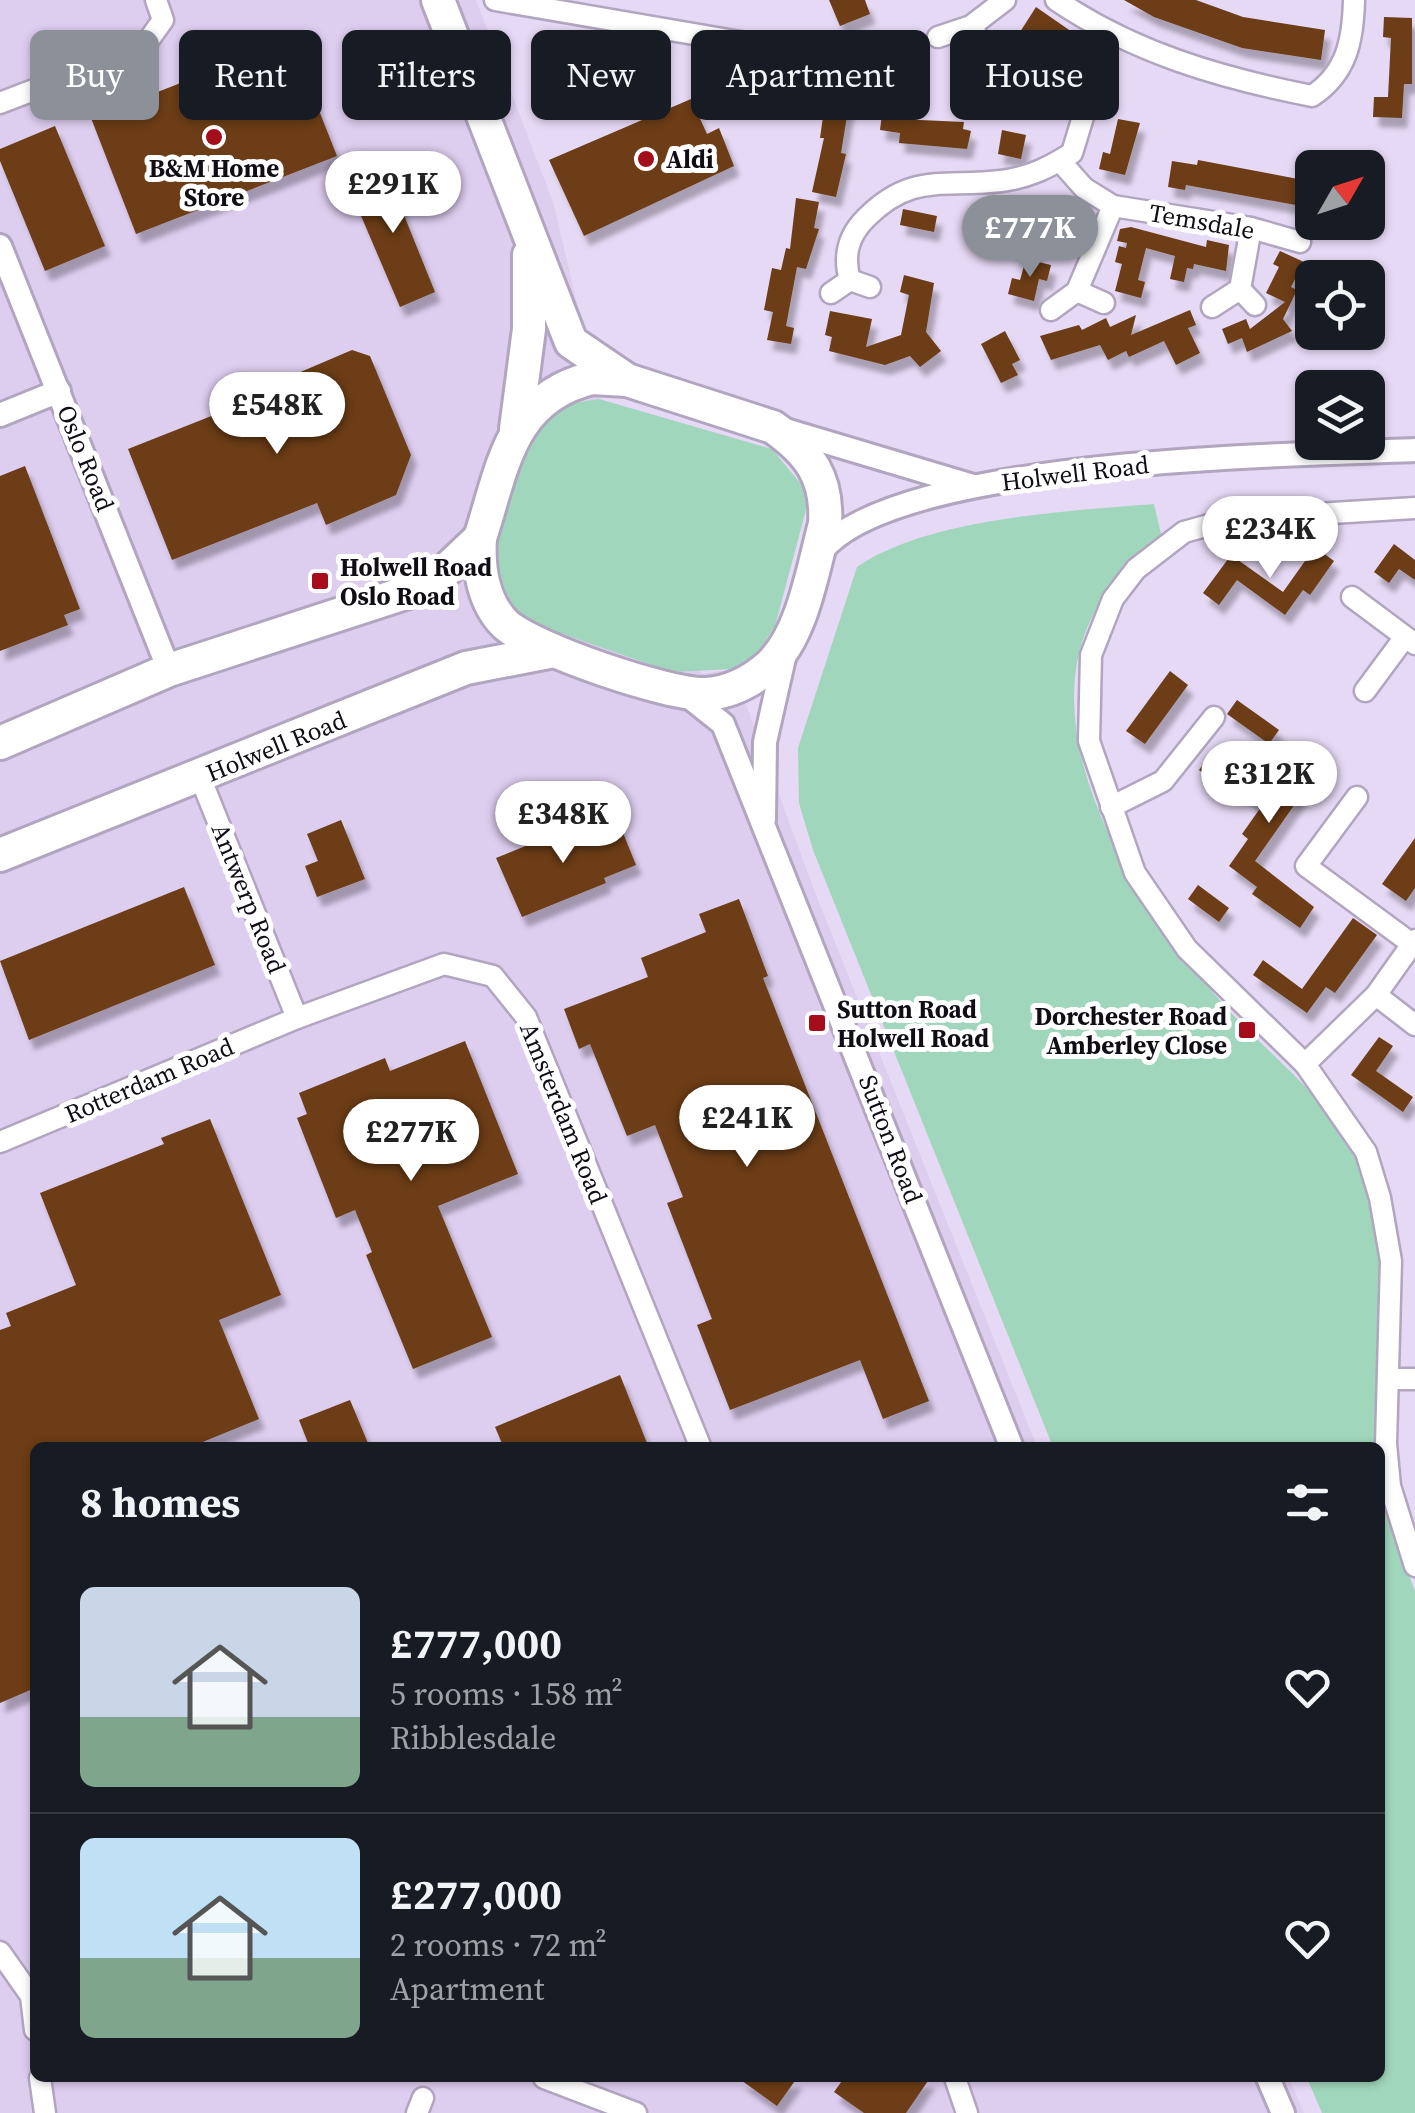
<!DOCTYPE html>
<meta charset="utf-8">
<style>
body{margin:0;font-family:"Source Serif 4",serif;background:#20242c;color:#f1f3f6;height:100vh;display:flex;flex-direction:column;font-size:38px;white-space:nowrap}
*{box-sizing:border-box;margin:0}
p{font-size:32px;color:#9ea1a6}
.icon{flex:none;width:55px;height:55px;fill:none;stroke:currentColor;stroke-width:2;stroke-linecap:round;stroke-linejoin:round}
.map{position:relative;flex:1;overflow:hidden}
.drawer{position:absolute;left:30px;top:1442px;width:1355px;height:640px;display:flex;flex-direction:column;background:#171b24;border-radius:15px;box-shadow:0 2px 8px #0004}
.drawer>*{flex:none}
.top-card{position:absolute;left:30px;top:30px;width:1355px;height:90px;display:flex;gap:20px}
.needle{width:65px;rotate:51deg}
.tools{position:absolute;left:1295px;top:150px;display:grid;gap:20px}
.tools a{display:grid;place-items:center;width:90px;height:90px;border-radius:15px;background:#171b24;box-shadow:0 2px 8px #0004;font-size:50px}
.price{position:absolute;translate:-50% -85px;padding:0 22px;border-radius:35px;background:#fff;color:#222;font-size:32px;line-height:65px;filter:drop-shadow(0 2px 5px #0008)}
.price::after{content:'';position:absolute;left:50%;top:60px;width:30px;height:22px;margin-left:-15px;background:inherit;clip-path:polygon(0 0,100% 0,50% 100%)}
.price.current{background:#8c9099;color:#fff}
ul{padding:0;list-style:none}
li{display:flex;align-items:center;gap:30px;height:250px;padding:0 50px}
li+li{border-top:2px solid #363941}
li span{display:grid;place-items:center;flex:none;width:280px;height:200px;border-radius:15px;color:#555}
li>.icon{margin-inline-start:auto}
span .icon{width:120px;height:120px;fill:#fffc;stroke-width:1}
li b{font-size:42px}
h2{display:flex;justify-content:space-between;align-items:center;height:120px;padding:0 50px;font-size:42px}
.tag{padding:0 35px;border-radius:15px;background:#171b24;box-shadow:0 2px 8px #0004;font-size:35px;line-height:90px}
.tag.current{background:#8c9099;color:#fff}
.map>svg:first-child{display:block}
.built{fill:#ddcdef}
.green{fill:#a0d6bc}
.building{fill:#6c3d16;filter:url(#shadow)}
.lines{fill:none;stroke-linecap:round;stroke-linejoin:round}
.minor-casing{stroke:#b1a5bf;stroke-width:25}
.tertiary-casing{stroke:#b1a5bf;stroke-width:28}
.trunk-casing{stroke:#b1a5bf;stroke-width:38}
.minor{stroke:#fff;stroke-width:20}
.tertiary{stroke:#fff;stroke-width:22}
.trunk{stroke:#fff;stroke-width:32}
.poi-dot{fill:#a50d1b;stroke:#fff;stroke-width:4}
.labels{text-anchor:middle;stroke-width:10;stroke-linejoin:round;paint-order:stroke}
.poi-label{font-size:25px;font-weight:bold;fill:#110d16;stroke:#fff;text-anchor:start}
.street-label{font-size:25px;fill:#110d16;stroke:#fff}
</style>
<div class="map">
<svg width="1415" height="2113" viewBox="0 0 1415 2113">
<defs>
<filter id="shadow"><feDropShadow dx="5.5" dy="10" stdDeviation="2.5" flood-color="#0004"/></filter>
</defs>
<rect width="100%" height="100%" fill="#e6d9f5"/>
<!-- built -->
<polygon class="built" points="0,0 476,0 554,205 599,399 571,403 702,674 733,669 816,895 1037,1447 35,1448 35,2078 1289,2078 1304,2113 0,2113"/>
<!-- green -->
<g class="green">
<path d="M599,399L772,449L810,495L775,626L759,651L733,669L672,672L520,619C504,603 489,576 492,550C496,522 529,435 549,416C563,403 581,402 599,399Z"/>
<path d="M1154,504L1161,534C1138,559 1109,584 1093,615C1026,745 1151,928 1238,1020C1284,1068 1337,1107 1363,1170C1398,1254 1380,1358 1377,1447H1053L813,850L799,803L798,748L857,567C928,518 1068,511 1154,504Z"/>
<polygon points="1380,1473 1390,1526 1415,1591 1415,2113 1322,2113 1307,2078 1380,2078"/>
</g>
<!-- building -->
<g class="building">
<polygon points="829,0 865,0 870,14 840,26"/>
<polygon points="1124,0 1196,0 1243,17 1325,30 1321,60 1242,48 1154,17"/>
<polygon points="1036,7 1088,43 1074,66 1020,32"/>
<polygon points="1384,17 1412,18 1412,84 1404,84 1402,118 1373,117 1374,97 1388,97 1391,38 1383,37"/>
<polygon points="291,40 337,156 136,234 91,118"/>
<polygon points="829,74 853,79 841,153 846,154 836,197 812,192 824,138 820,138"/>
<polygon points="691,99 707,134 719,128 734,166 584,236 549,160"/>
<polygon points="883,106 900,109 898,119 964,122 963,129 971,131 967,149 899,143 900,133 880,130"/>
<polygon points="1118,119 1140,123 1125,175 1099,169 1103,152 1110,154"/>
<polygon points="55,126 105,246 45,271 0,161 0,149"/>
<polygon points="1002,130 1026,135 1021,159 998,154"/>
<polygon points="1198,160 1298,179 1299,174 1312,176 1312,208 1186,185 1185,190 1168,187 1172,161 1197,165"/>
<polygon points="400,168 411,192 397,198 435,292 400,307 350,190"/>
<polygon points="796,198 819,202 814,228 819,229 806,269 797,267 786,326 794,328 791,344 767,340 773,312 764,310 772,268 781,270 786,248 790,249"/>
<polygon points="1000,202 1055,211 1056,203 1082,208 1077,236 997,226"/>
<polygon points="903,209 937,216 934,232 900,225"/>
<polygon points="1131,227 1206,247 1207,240 1229,245 1226,271 1194,264 1193,269 1187,268 1184,282 1170,279 1175,256 1146,248 1138,280 1145,282 1141,298 1115,291 1122,264 1115,262 1119,246 1126,248 1127,243 1117,241 1120,229"/>
<polygon points="1280,251 1304,262 1291,287 1297,290 1283,319 1292,331 1247,352 1242,338 1228,344 1222,329 1246,319 1250,329 1285,302 1266,293 1279,267 1273,264"/>
<polygon points="1026,259 1051,265 1047,281 1039,279 1034,301 1008,294 1012,278 1020,280"/>
<polygon points="904,275 934,283 926,332 941,351 920,367 910,356 885,365 829,351 832,337 825,335 830,311 872,319 866,347 901,335 909,295 900,292"/>
<polygon points="1190,310 1196,325 1188,328 1200,353 1176,365 1164,341 1129,357 1126,351 1108,360 1100,345 1051,360 1040,336 1079,325 1082,330 1106,318 1110,327 1136,315 1131,335"/>
<polygon points="1005,331 1020,360 1012,364 1018,375 1001,383 981,344"/>
<polygon points="352,350 370,356 411,455 396,495 326,525 317,503 172,560 128,449 272,392 270,385"/>
<polygon points="25,466 80,609 64,615 68,625 0,651 0,476"/>
<polygon points="1394,544 1415,560 1415,580 1399,569 1389,583 1374,572"/>
<polygon points="1315,547 1334,561 1310,595 1303,590 1285,615 1237,580 1219,605 1203,593 1231,555 1283,592"/>
<polygon points="1170,671 1188,685 1145,744 1126,731"/>
<polygon points="1237,700 1279,730 1269,744 1227,714"/>
<polygon points="1307,743 1328,757 1255,861 1314,907 1300,928 1252,894 1257,887 1229,866 1248,839 1242,834 1261,807 1221,778 1217,783 1199,770 1213,751 1271,793"/>
<polygon points="341,820 365,879 317,897 305,866 318,861 307,834"/>
<polygon points="579,823 585,837 619,823 636,865 604,878 606,883 522,917 496,858 528,845 526,839 542,832 544,837"/>
<polygon points="1415,838 1415,888 1406,901 1382,884"/>
<polygon points="1198,885 1229,908 1219,922 1188,899"/>
<polygon points="184,887 215,965 29,1040 0,961"/>
<polygon points="739,899 768,976 763,978 929,1401 883,1419 860,1360 730,1410 697,1325 712,1319 667,1203 683,1197 655,1125 627,1136 590,1044 579,1049 564,1009 648,977 641,958 706,932 699,914"/>
<polygon points="1353,918 1377,935 1335,993 1326,987 1307,1013 1253,975 1263,960 1302,989"/>
<polygon points="1379,1037 1393,1046 1376,1071 1413,1097 1403,1112 1351,1075"/>
<polygon points="465,1041 518,1174 438,1206 492,1337 413,1369 366,1255 372,1252 355,1210 336,1218 297,1118 307,1114 299,1093 385,1058 390,1071"/>
<polygon points="210,1119 281,1295 219,1320 259,1419 188,1448 35,1448 35,1688 0,1703 0,1330 11,1326 6,1313 76,1285 40,1193 164,1144 161,1138"/>
<polygon points="620,1375 649,1448 504,1448 495,1427"/>
<polygon points="350,1400 370,1448 310,1448 299,1420"/>
<polygon points="738,2078 797,2078 777,2106"/>
<polygon points="844,2078 930,2078 906,2113 864,2113 834,2092"/>
</g>
<g class="lines">
<!-- minor casing -->
<g class="minor-casing">
<g id="minor">
<polyline points="495,0 752,44"/>
<path d="M1056,0C1134,53 1221,78 1312,96C1347,73 1353,40 1354,0"/>
<polyline points="971,26 982,44"/>
<polyline points="938,37 971,26 1005,0"/>
<polyline points="0,103 143,48 163,20 156,0"/>
<polyline points="1060,161 1084,188 1113,206 1251,228 1300,242"/>
<path d="M850,280C843,256 848,236 866,218C912,172 943,188 1001,181C1028,178 1050,167 1072,153L1108,35"/>
<polyline points="1240,289 1251,228"/>
<polyline points="1077,291 1113,206"/>
<polyline points="831,293 850,280 870,287"/>
<polyline points="1212,307 1240,289 1255,305"/>
<polyline points="1051,310 1077,291 1104,303"/>
<polyline points="1415,508 1231,519 1184,532 1136,569 1113,599 1091,655 1089,741 1135,873 1187,949 1305,1064 1366,1152 1380,1198 1391,1261 1386,1444 1390,1486 1415,1566"/>
<polyline points="1352,597 1415,644"/>
<polyline points="1365,691 1405,637"/>
<polyline points="200,777 297,1018"/>
<polyline points="1357,797 1306,866 1412,944"/>
<polyline points="1111,807 1163,781 1214,717"/>
<polyline points="1376,995 1415,1025"/>
<polyline points="1305,1064 1376,995 1415,940"/>
<polyline points="0,1142 297,1018 444,964 493,976 526,1017 701,1448"/>
<polyline points="1391,1379 1415,1379"/>
<polyline points="0,1952 31,1996 35,2030"/>
<polyline points="40,2078 45,2113"/>
<polyline points="544,2078 636,2113"/>
<polyline points="955,2078 967,2113"/>
<polyline points="417,2113 423,2098"/>
</g>
</g>
<!-- tertiary casing -->
<g class="tertiary-casing">
<g id="tertiary">
<polyline points="0,246 169,670"/>
<polyline points="0,415 59,391"/>
<polyline points="782,429 973,486"/>
<path d="M820,553C891,459 1295,455 1415,450"/>
<polyline points="684,693 723,724 1012,1448"/>
<polyline points="764,819 765,742 786,649"/>
<polyline points="1268,2078 1283,2113"/>
</g>
</g>
<!-- trunk casing -->
<g class="trunk-casing">
<g id="trunk">
<polyline points="438,0 571,342 627,380"/>
<path d="M592,378L627,380L773,427C810,453 828,478 825,524C813,568 803,635 769,666C752,681 730,692 707,694C670,696 532,649 505,624C483,602 478,568 480,538C503,468 509,398 592,378Z"/>
<polyline points="516,429 529,329 529,255"/>
<polyline points="0,743 169,670 405,593 442,574 480,538"/>
<polyline points="0,855 466,668 554,651"/>
</g>
</g>
<!-- minor -->
<use href="#minor" class="minor"/>
<!-- tertiary -->
<use href="#tertiary" class="tertiary"/>
<!-- trunk -->
<use href="#trunk" class="trunk"/>
</g>
<!-- markers -->
<g class="poi-dot">
<circle cx="214" cy="137" r="10"/>
<circle cx="646" cy="159" r="10"/>
<rect x="310" y="571" width="20" height="20" rx="5"/>
<rect x="807" y="1013" width="20" height="20" rx="5"/>
<rect x="1237" y="1020" width="20" height="20" rx="5"/>
</g>
<g class="labels">
<!-- poi labels -->
<g class="poi-label">
<text x="666" y="168">Aldi</text>
<text x="214" y="177" text-anchor="middle">B&amp;M Home<tspan x="214" dy="29">Store</tspan></text>
<text x="340" y="576">Holwell Road<tspan x="340" dy="29">Oslo Road</tspan></text>
<text x="837" y="1018">Sutton Road<tspan x="837" dy="29">Holwell Road</tspan></text>
<text x="1227" y="1025" text-anchor="end">Dorchester Road<tspan x="1227" dy="29">Amberley Close</tspan></text>
</g>
<!-- street labels -->
<g class="street-label">
<text transform="translate(1202 221) rotate(10)" y="9">Temsdale</text>
<text transform="translate(86 458) rotate(68)" y="9">Oslo Road</text>
<text transform="translate(1075 473) rotate(-7)" y="9">Holwell Road</text>
<text transform="translate(276 746) rotate(-22)" y="9">Holwell Road</text>
<text transform="translate(249 898) rotate(68)" y="9">Antwerp Road</text>
<text transform="translate(149 1080) rotate(-23)" y="9">Rotterdam Road</text>
<text transform="translate(564 1113) rotate(68)" y="9">Amsterdam Road</text>
<text transform="translate(891 1139) rotate(69)" y="9">Sutton Road</text>
</g>
</g>
</svg>
<div class="tools">
<a><svg class="needle" viewBox="-14 -14 28 28"><path d="M0-13l5 13h-10z" fill="#e53935"/><path d="M0 13l5-13h-10z" fill="#9ea1a6"/></svg></a>
<a><svg class="icon" aria-label="locate" viewBox="0 0 24 24"><circle cx="12" cy="12" r="6"/><path d="M12 2v4M12 18v4M2 12h4M18 12h4"/></svg></a>
<a><svg class="icon" aria-label="layers" viewBox="0 0 24 24"><path d="M12 4l9 5-9 5-9-5zM3 14l9 5 9-5"/></svg></a>
</div>
<b class="price" style="left:393px;top:236px">£291K</b>
<b class="price current" style="left:1030px;top:280px">£777K</b>
<b class="price" style="left:277px;top:457px">£548K</b>
<b class="price" style="left:1270px;top:581px">£234K</b>
<b class="price" style="left:1269px;top:826px">£312K</b>
<b class="price" style="left:563px;top:866px">£348K</b>
<b class="price" style="left:747px;top:1170px">£241K</b>
<b class="price" style="left:411px;top:1184px">£277K</b>
<div class="top-card">
<a class="tag current">Buy</a>
<a class="tag">Rent</a>
<a class="tag">Filters</a>
<a class="tag">New</a>
<a class="tag">Apartment</a>
<a class="tag">House</a>
</div>
<section class="drawer">
<h2>8 homes<svg class="icon" aria-label="filters" viewBox="0 0 24 24"><path d="M4 7h16M4 17h16"/><circle cx="9" cy="7" r="2"/><circle cx="15" cy="17" r="2"/></svg></h2>
<ul>
<li><span style="background:linear-gradient(#c9d6e8 65%,#7fa58c 0)"><svg class="icon" aria-label="home" viewBox="0 0 24 24"><path d="M3 11l9-7 9 7M6 9v11h12V9"/></svg></span><div><b>£777,000</b><p>5 rooms · 158 m²</p><p>Ribblesdale</p></div><svg class="icon" aria-label="heart" viewBox="0 0 24 24"><path d="M12 20l-8-8c-3-5 5-10 8-4 3-6 11-1 8 4z"/></svg></li>
<li><span style="background:linear-gradient(#bfe0f5 60%,#7fa58c 0)"><svg class="icon" aria-label="home" viewBox="0 0 24 24"><path d="M3 11l9-7 9 7M6 9v11h12V9"/></svg></span><div><b>£277,000</b><p>2 rooms · 72 m²</p><p>Apartment</p></div><svg class="icon" aria-label="heart" viewBox="0 0 24 24"><path d="M12 20l-8-8c-3-5 5-10 8-4 3-6 11-1 8 4z"/></svg></li>
</ul>
</section>
</div>
